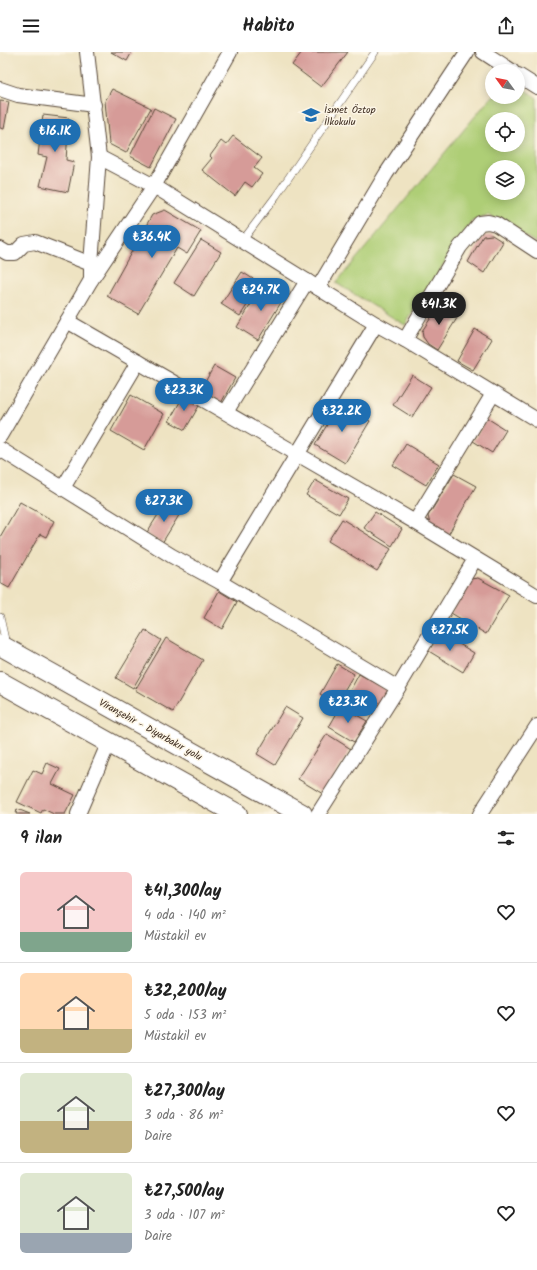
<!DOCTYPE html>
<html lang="tr">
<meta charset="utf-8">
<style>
body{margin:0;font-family:Kalam,sans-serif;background:#f2f2f2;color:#222;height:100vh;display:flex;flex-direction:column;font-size:15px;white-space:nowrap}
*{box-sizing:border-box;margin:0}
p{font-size:13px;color:#767676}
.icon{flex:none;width:22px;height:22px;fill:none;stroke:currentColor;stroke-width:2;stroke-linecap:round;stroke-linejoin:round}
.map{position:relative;height:762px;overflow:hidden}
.details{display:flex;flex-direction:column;background:#fff;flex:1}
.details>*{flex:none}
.needle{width:26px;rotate:303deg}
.fabs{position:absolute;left:485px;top:12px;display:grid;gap:8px}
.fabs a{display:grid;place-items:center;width:40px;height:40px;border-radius:50%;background:#fff;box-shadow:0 2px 10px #0003;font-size:20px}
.price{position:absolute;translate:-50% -34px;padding:0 9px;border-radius:14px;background:#1f6fb2;color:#fff;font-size:13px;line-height:26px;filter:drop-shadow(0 1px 2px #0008)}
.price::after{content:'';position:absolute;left:50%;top:24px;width:12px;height:9px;margin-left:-6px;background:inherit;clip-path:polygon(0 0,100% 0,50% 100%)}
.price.on{background:#222;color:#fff}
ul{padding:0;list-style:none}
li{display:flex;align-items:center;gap:12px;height:100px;padding:0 20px}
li+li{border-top:1px solid #e0e0e0}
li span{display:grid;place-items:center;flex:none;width:112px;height:80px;border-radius:6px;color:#555}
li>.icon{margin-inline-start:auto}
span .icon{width:48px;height:48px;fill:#fffc;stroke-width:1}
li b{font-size:17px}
h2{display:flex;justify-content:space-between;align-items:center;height:48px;padding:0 20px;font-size:17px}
header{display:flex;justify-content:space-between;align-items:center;height:52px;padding:0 20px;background:#fff;font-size:18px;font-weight:800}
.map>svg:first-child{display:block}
.green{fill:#aece76;stroke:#747c4a;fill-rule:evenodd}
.building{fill:#d69b98}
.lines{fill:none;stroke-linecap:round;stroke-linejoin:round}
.lane-casing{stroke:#564637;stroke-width:8}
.street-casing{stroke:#564637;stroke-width:16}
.secondary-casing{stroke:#564637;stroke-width:22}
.lane{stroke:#fff;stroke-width:7}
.street{stroke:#fff;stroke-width:14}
.secondary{stroke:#fff;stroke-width:20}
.labels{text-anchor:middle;stroke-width:3;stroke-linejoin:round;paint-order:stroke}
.poi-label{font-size:10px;fill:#3b2a1e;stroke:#fcf5e5;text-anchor:start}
.street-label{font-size:10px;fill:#3b2a1e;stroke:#fcf5e5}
</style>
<header><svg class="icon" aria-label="menu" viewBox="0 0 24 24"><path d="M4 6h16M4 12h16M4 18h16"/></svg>Habito<svg class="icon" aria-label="share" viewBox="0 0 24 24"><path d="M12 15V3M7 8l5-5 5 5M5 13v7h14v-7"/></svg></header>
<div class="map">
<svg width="537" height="762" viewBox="0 0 537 762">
<rect width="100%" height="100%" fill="#fcf5e5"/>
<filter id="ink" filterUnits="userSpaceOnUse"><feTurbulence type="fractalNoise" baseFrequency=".025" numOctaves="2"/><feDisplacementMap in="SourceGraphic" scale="8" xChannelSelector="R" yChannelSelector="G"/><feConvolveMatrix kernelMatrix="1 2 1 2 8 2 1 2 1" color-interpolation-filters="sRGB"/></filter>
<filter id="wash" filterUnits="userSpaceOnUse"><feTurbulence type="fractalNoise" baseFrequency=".012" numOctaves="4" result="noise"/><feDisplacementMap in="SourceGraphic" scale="16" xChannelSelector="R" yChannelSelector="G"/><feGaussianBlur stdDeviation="0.9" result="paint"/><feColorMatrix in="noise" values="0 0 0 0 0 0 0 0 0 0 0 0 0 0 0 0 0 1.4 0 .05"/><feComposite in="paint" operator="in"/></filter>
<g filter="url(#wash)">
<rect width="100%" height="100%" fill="#eee3c2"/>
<!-- green -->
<path class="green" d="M518,33L537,46V191L488,163L472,168L405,273L336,231L492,44L518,45ZM492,67H518V93H492ZM492,115H518V141H492Z"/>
<g id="blocks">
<!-- building -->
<g class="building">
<polygon points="111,0 132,0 127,9"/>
<polygon points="302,0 348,0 321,35 292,13"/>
<polygon points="112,37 151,56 126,101 109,92 105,49"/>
<polygon points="0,49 9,50 4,77 0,76"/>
<polygon points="154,56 176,67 151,115 130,104"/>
<polygon points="43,63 69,66 66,108 74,110 68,140 40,134 47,105 38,103"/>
<polygon points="233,84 262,106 254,116 262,122 252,135 245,130 235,144 202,118 212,106 210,104 221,89 226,93"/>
<polygon points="165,158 201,179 187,202 177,196 138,262 107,244 152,163"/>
<polygon points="492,183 503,190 484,221 468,210 483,184"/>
<polygon points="201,188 221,200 194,244 174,231"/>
<polygon points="242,220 261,232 240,264 221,252"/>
<polygon points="264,231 285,244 258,288 237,275"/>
<polygon points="441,251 459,263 437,298 428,292 423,285 422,279"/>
<polygon points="475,277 492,287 473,318 457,309"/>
<polygon points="214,314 235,326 221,351 200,339"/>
<polygon points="412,323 431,335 412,365 393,353"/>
<polygon points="131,343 164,362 144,398 111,379"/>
<polygon points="184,343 200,352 185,378 169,369"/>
<polygon points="340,351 370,369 345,411 315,393"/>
<polygon points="487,366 506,378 492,401 473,389"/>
<polygon points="406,392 439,412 426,433 393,413"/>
<polygon points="454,422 476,434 448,483 430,472 428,464"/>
<polygon points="315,428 348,447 339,462 306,443"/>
<polygon points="20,450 54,469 46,485 40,482 9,536 0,531 0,485"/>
<polygon points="166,450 181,460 162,491 146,482"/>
<polygon points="375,460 402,477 392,494 364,476"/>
<polygon points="342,467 391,497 377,519 328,489"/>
<polygon points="478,526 509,543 486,582 451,561 471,527"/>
<polygon points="219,539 237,550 222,577 204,566"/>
<polygon points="145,578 161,588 133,636 116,626"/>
<polygon points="438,579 474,601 463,620 427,598"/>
<polygon points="166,586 203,608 173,660 135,638"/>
<polygon points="337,612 354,622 336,652 320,642"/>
<polygon points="359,622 388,638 374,662 346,646"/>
<polygon points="341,654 367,669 354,690 329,675"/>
<polygon points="285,655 303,666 275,713 257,702"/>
<polygon points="327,682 351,697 323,742 298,727"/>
<polygon points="47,711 60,717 52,732 75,743 65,762 54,762 43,757 41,761 17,750 33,718 42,722"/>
<polygon points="17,757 30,762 16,762"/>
</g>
</g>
</g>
<g filter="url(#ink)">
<use href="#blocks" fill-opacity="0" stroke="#564637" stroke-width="1"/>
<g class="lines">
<!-- lane casing -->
<g class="lane-casing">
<g id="lane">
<polyline points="243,188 276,144 375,0"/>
<polyline points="0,565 6,592"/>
</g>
</g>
<!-- street casing -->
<g class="street-casing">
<g id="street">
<polyline points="87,0 99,105 91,212 91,228"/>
<polyline points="483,0 512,19"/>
<polyline points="518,23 537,35"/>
<polyline points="0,37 18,43 94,53"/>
<polyline points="99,105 154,134 376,272 405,288 537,368"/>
<polyline points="0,197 7,201 15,201 24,192 35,190 91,212"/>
<polyline points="318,236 386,122 467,0"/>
<polyline points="67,269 415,470 537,544"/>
<polyline points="405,288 460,195 480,171 488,170 496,172 537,199"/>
<polyline points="226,360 307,229"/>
<polyline points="0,384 91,228 154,134 230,0"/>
<polyline points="0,397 172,504 220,530 398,636"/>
<polyline points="63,436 138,310"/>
<polyline points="415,470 493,342"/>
<polyline points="220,530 376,272"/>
<polyline points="78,762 109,690"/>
<polyline points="318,762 398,636 475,507"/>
<polyline points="480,762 537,674"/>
</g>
</g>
<!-- secondary casing -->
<g class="secondary-casing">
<g id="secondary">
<polyline points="0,593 302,762"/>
<polyline points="0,630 237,762"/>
</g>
</g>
<!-- lane -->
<use href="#lane" class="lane"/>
<!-- street -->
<use href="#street" class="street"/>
<!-- secondary -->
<use href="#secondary" class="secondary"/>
</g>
</g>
<!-- icons -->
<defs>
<g id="school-bare" transform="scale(1.38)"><path d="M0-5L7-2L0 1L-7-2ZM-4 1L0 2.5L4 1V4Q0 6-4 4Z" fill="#1f6fb2" stroke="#fcf5e5" stroke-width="2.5" paint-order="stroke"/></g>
</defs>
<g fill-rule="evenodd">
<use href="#school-bare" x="311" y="63"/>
</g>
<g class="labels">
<!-- poi labels -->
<g class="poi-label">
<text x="324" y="61">İsmet Öztop<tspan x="324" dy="12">İlkokulu</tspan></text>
</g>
<!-- street labels -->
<g class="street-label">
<text transform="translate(151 677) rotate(29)" y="4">Viranşehir - Diyarbakır yolu</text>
</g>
</g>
</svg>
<div class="fabs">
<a><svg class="needle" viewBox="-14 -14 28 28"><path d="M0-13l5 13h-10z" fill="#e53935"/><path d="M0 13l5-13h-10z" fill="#767676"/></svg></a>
<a><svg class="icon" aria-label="locate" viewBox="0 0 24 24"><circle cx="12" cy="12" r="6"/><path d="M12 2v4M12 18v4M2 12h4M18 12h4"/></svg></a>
<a><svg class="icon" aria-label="layers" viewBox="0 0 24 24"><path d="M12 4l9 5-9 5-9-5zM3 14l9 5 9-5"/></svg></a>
</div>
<b class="price" style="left:55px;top:101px">₺16.1K</b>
<b class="price" style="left:152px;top:207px">₺36.4K</b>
<b class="price" style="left:261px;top:260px">₺24.7K</b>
<b class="price on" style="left:439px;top:274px">₺41.3K</b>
<b class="price" style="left:184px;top:360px">₺23.3K</b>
<b class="price" style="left:342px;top:381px">₺32.2K</b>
<b class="price" style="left:164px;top:471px">₺27.3K</b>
<b class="price" style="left:450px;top:600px">₺27.5K</b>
<b class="price" style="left:348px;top:672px">₺23.3K</b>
</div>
<section class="details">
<h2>9 ilan<svg class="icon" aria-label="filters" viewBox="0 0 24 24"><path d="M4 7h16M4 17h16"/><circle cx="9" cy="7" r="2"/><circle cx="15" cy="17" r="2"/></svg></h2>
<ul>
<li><span style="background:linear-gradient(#f6c9c9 75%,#7fa58c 0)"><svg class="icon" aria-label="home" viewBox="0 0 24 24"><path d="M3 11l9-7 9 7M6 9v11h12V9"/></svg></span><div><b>₺41,300/ay</b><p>4 oda · 140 m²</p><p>Müstakil ev</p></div><svg class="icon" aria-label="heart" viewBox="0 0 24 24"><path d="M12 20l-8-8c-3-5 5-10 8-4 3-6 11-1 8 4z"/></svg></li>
<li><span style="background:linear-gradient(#ffd9b3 70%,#c2b280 0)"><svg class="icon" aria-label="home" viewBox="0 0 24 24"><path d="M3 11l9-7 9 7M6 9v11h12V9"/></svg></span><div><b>₺32,200/ay</b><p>5 oda · 153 m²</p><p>Müstakil ev</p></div><svg class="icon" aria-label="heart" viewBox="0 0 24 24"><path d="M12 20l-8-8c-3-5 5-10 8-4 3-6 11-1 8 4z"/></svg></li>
<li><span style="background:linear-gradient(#dfe7d0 60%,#c2b280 0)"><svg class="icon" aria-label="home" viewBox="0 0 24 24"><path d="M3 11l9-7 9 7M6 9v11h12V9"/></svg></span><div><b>₺27,300/ay</b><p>3 oda · 86 m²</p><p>Daire</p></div><svg class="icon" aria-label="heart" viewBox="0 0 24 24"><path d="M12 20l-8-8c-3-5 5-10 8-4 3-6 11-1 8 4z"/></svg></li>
<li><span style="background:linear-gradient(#dfe7d0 75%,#9aa5b1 0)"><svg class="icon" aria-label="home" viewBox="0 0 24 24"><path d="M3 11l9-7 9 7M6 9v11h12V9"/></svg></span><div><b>₺27,500/ay</b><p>3 oda · 107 m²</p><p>Daire</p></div><svg class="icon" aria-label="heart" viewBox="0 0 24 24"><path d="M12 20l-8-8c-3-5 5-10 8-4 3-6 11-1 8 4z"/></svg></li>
</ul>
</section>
